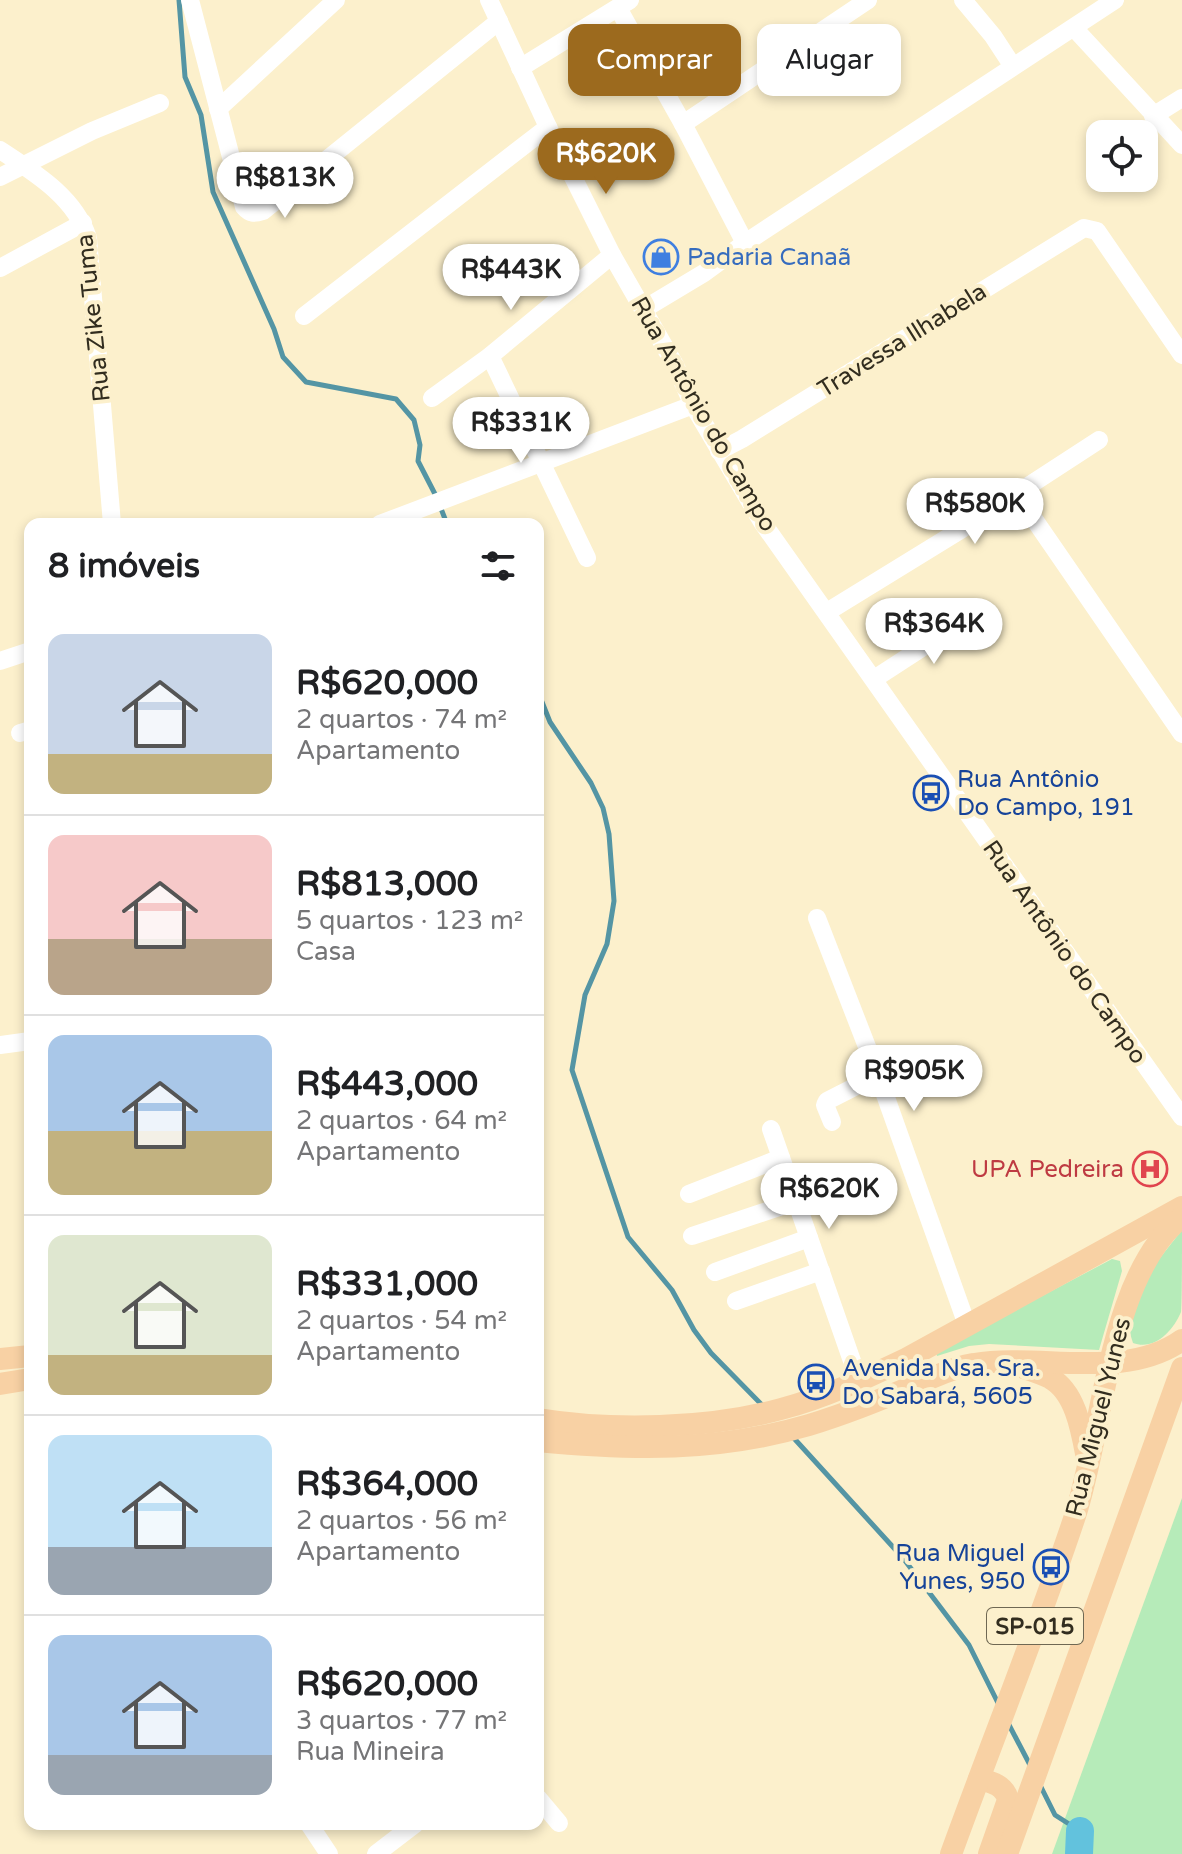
<!DOCTYPE html>
<html lang="pt">
<meta charset="utf-8">
<style>
body{margin:0;font-family:"Varela Round",sans-serif;background:#f6f6f6;color:#202124;height:100vh;display:flex;flex-direction:column;font-size:30px;white-space:nowrap}
*{box-sizing:border-box;margin:0}
p{font-size:26px;color:#757577}
.icon{flex:none;width:44px;height:44px;fill:none;stroke:currentColor;stroke-width:2;stroke-linecap:round;stroke-linejoin:round}
.map{position:relative;flex:1;overflow:hidden}
.sheet{position:absolute;left:24px;top:518px;width:520px;height:1312px;display:flex;flex-direction:column;background:#fff;border-radius:16px;box-shadow:0 4px 12px #0003}
.sheet>*{flex:none}
.banner{position:absolute;left:568px;top:24px;width:494px;height:72px;display:flex;gap:16px}
.controls{position:absolute;left:1086px;top:120px;display:grid;gap:16px}
.controls a{display:grid;place-items:center;width:72px;height:72px;border-radius:16px;background:#fff;box-shadow:0 4px 12px #0003;font-size:40px}
.price{position:absolute;translate:-50% -68px;padding:0 18px;border-radius:28px;background:#fff;color:#222;font-size:26px;line-height:52px;filter:drop-shadow(0 2px 4px #0008)}
.price::after{content:'';position:absolute;left:50%;top:48px;width:24px;height:18px;margin-left:-12px;background:inherit;clip-path:polygon(0 0,100% 0,50% 100%)}
.price.active{background:#9c6a1e;color:#fff}
ul{padding:0;list-style:none}
li{display:flex;align-items:center;gap:24px;height:200px;padding:0 24px}
li+li{border-top:2px solid #e0e0e0}
li span{display:grid;place-items:center;flex:none;width:224px;height:160px;border-radius:16px;color:#555}
li>.icon{margin-inline-start:auto}
span .icon{width:96px;height:96px;fill:#fffc;stroke-width:1}
li b{font-size:34px}
h2{display:flex;justify-content:space-between;align-items:center;height:96px;padding:0 24px;font-size:34px}
.tag{padding:0 28px;border-radius:16px;background:#fff;box-shadow:0 4px 12px #0003;font-size:28px;line-height:72px}
.tag.active{background:#9c6a1e;color:#fff}
.map>svg:first-child{display:block}
.green{fill:#b6ebb9}
.lines{fill:none;stroke-linecap:round;stroke-linejoin:round}
.stream{stroke:#5495a4;stroke-width:5}
.river{stroke:#62c2dd;stroke-width:28}
.minor{stroke:#fff;stroke-width:18}
.major{stroke:#f8d1a4;stroke-width:22}
.labels{text-anchor:middle;stroke-width:8;stroke-linejoin:round;paint-order:stroke}
.shield{fill:#fcf0cc;stroke:#6f6853;stroke-width:2}
.shield-label{font-size:22px;font-weight:bold;fill:#322d1f}
.shop-label{font-size:24px;fill:#366cbe;stroke:#fcf0cc;text-anchor:start}
.street-label{font-size:24px;fill:#322d1f;stroke:#fcf0cc}
.transit-label{font-size:24px;fill:#164399;stroke:#fcf0cc;text-anchor:start}
.health-label{font-size:24px;fill:#be3a42;stroke:#fcf0cc;text-anchor:end}
</style>
<div class="map">
<svg width="1182" height="1854" viewBox="0 0 1182 1854">
<rect width="100%" height="100%" fill="#fcf0cc"/>
<!-- green -->
<g class="green">
<path d="M1182,1230C1182,1247 1182,1300 1181,1312C1173,1331 1154,1351 1133,1343L1129,1330L1148,1273Z"/>
<polygon points="1112,1259 1120,1261 1122,1271 1099,1350 989,1344 969,1346 937,1356 936,1352"/>
<polygon points="1182,1498 1182,1854 1052,1854"/>
</g>
<g class="lines">
<!-- stream -->
<g class="stream">
<polyline points="179,0 185,77 201,115 213,192 274,329 283,357 306,382 396,399 414,420 420,445 418,461 436,496"/>
<polyline points="440,506 447,524"/>
<polyline points="538,692 550,722 591,783 603,808 609,834 614,901 607,944 585,995 572,1070 628,1237 672,1290 694,1330 711,1353 765,1408"/>
<polyline points="791,1435 903,1558 969,1645 999,1705"/>
<polyline points="1007,1721 1030,1765"/>
<polyline points="1040,1785 1055,1815 1080,1831"/>
</g>
<!-- river -->
<polyline class="river" points="1079,1854 1080,1831"/>
<!-- minor -->
<g class="minor">
<path d="M190,0L244,207C250,214 254,214 263,211L499,21"/>
<polyline points="489,0 548,127 612,255 675,365 693,405 762,522 1182,1117"/>
<polyline points="963,0 993,36 1012,65"/>
<polyline points="618,8 683,124 745,243"/>
<polyline points="1074,28 1182,145"/>
<polyline points="520,68 630,0"/>
<polyline points="218,109 336,0"/>
<polyline points="1153,116 1182,98"/>
<polyline points="683,124 868,0"/>
<path d="M0,150C35,173 75,197 88,238L112,524"/>
<polyline points="0,177 92,131 160,103"/>
<polyline points="0,268 83,223"/>
<polyline points="644,309 704,273 745,243 1115,0"/>
<polyline points="304,316 548,127"/>
<polyline points="490,356 587,558"/>
<polyline points="432,398 490,356 612,255"/>
<polyline points="719,451 742,439 1084,228 1097,231 1182,355"/>
<polyline points="1016,493 1182,734"/>
<polyline points="380,524 693,405"/>
<polyline points="827,612 962,529 1099,440"/>
<polyline points="0,661 30,651"/>
<polyline points="874,679 954,627"/>
<polyline points="20,733 30,730"/>
<polyline points="817,918 878,1075 967,1325"/>
<polyline points="0,1045 30,1041"/>
<polyline points="832,1122 825,1105 827,1101 878,1075"/>
<polyline points="771,1129 859,1381"/>
<polyline points="689,1194 781,1158"/>
<polyline points="692,1236 797,1201"/>
<polyline points="715,1272 809,1238"/>
<polyline points="736,1301 821,1271"/>
<polyline points="538,1798 559,1823"/>
<polyline points="309,1824 329,1854"/>
<polyline points="376,1854 415,1824"/>
</g>
<!-- major -->
<g class="major">
<polyline points="0,1359 30,1356"/>
<path d="M1019,1366C1029,1370 1040,1373 1050,1378C1076,1392 1082,1432 1087,1459"/>
<polyline points="0,1384 30,1379"/>
<path d="M538,1419C612,1431 708,1429 781,1409C824,1398 866,1378 906,1359L1182,1207"/>
<path d="M538,1441C632,1450 717,1452 809,1425C845,1414 883,1399 917,1384C937,1376 953,1367 974,1364C1040,1353 1125,1381 1182,1340"/>
<path d="M979,1779C991,1782 1005,1785 1008,1800L989,1854"/>
<path d="M951,1854C992,1741 1037,1630 1075,1516C1104,1428 1108,1276 1182,1217"/>
<polyline points="1007,1854 1182,1368"/>
</g>
</g>
<!-- icons -->
<defs>
<g id="shop-ring" transform="scale(1.8)"><circle r="9.5" fill="#fcf0cc" stroke="#3f7fe0" stroke-width="1.5"/><path d="M-5-2.5h2.3a2.7 3.5 0 0 1 5.4 0H5L5.5 6h-11ZM-1.5-2.5h3a1.5 2.3 0 0 0-3 0Z" fill="#3f7fe0"/></g>
<g id="bus-ring" transform="scale(1.8)"><circle r="9.5" fill="#fcf0cc" stroke="#1a4fb4" stroke-width="1.5"/><path d="M-5-6H5V4H4V6H2V4H-2V6H-4V4H-5ZM-3.5-4V0h7V-4ZM-3.5 1.2v1.5H-2V1.2ZM2 1.2v1.5H3.5V1.2Z" fill="#1a4fb4"/></g>
<g id="hospital-ring" transform="scale(1.8)"><circle r="9.5" fill="#fcf0cc" stroke="#e0444e" stroke-width="1.5"/><path d="M-5-5h3v3.5h4V-5h3V5h-3V1.5h-4V5h-3Z" fill="#e0444e"/></g>
</defs>
<g fill-rule="evenodd">
<use href="#shop-ring" x="661" y="257"/>
<use href="#bus-ring" x="931" y="793"/>
<use href="#hospital-ring" x="1150" y="1169"/>
<use href="#bus-ring" x="816" y="1382"/>
<use href="#bus-ring" x="1051" y="1567"/>
</g>
<g class="labels">
<!-- shield labels -->
<rect class="shield" x="987" y="1608" width="96" height="36" rx="6"/>
<g class="shield-label">
<text x="1035" y="1634">SP-015</text>
</g>
<!-- shop labels -->
<g class="shop-label">
<text x="687" y="265">Padaria Canaã</text>
</g>
<!-- street labels -->
<g class="street-label">
<text transform="translate(93 318) rotate(-96)" y="8">Rua Zike Tuma</text>
<text transform="translate(902 340) rotate(-32)" y="8">Travessa Ilhabela</text>
<text transform="translate(704 414) rotate(60)" y="8">Rua Antônio do Campo</text>
<text transform="translate(1065 952) rotate(55)" y="8">Rua Antônio do Campo</text>
<text transform="translate(1098 1417) rotate(-76)" y="8">Rua Miguel Yunes</text>
</g>
<!-- transit labels -->
<g class="transit-label">
<text x="957" y="787">Rua Antônio<tspan x="957" dy="28">Do Campo, 191</tspan></text>
<text x="842" y="1376">Avenida Nsa. Sra.<tspan x="842" dy="28">Do Sabará, 5605</tspan></text>
<text x="1025" y="1561" text-anchor="end">Rua Miguel<tspan x="1025" dy="28">Yunes, 950</tspan></text>
</g>
<!-- health labels -->
<g class="health-label">
<text x="1124" y="1177">UPA Pedreira</text>
</g>
</g>
</svg>
<div class="controls">
<a><svg class="icon" aria-label="locate" viewBox="0 0 24 24"><circle cx="12" cy="12" r="6"/><path d="M12 2v4M12 18v4M2 12h4M18 12h4"/></svg></a>
</div>
<b class="price active" style="left:606px;top:196px">R$620K</b>
<b class="price" style="left:285px;top:220px">R$813K</b>
<b class="price" style="left:511px;top:312px">R$443K</b>
<b class="price" style="left:521px;top:465px">R$331K</b>
<b class="price" style="left:975px;top:546px">R$580K</b>
<b class="price" style="left:934px;top:666px">R$364K</b>
<b class="price" style="left:914px;top:1113px">R$905K</b>
<b class="price" style="left:829px;top:1231px">R$620K</b>
<div class="banner">
<a class="tag active">Comprar</a>
<a class="tag">Alugar</a>
</div>
<section class="sheet">
<h2>8 imóveis<svg class="icon" aria-label="filters" viewBox="0 0 24 24"><path d="M4 7h16M4 17h16"/><circle cx="9" cy="7" r="2"/><circle cx="15" cy="17" r="2"/></svg></h2>
<ul>
<li><span style="background:linear-gradient(#c9d6e8 75%,#c2b280 0)"><svg class="icon" aria-label="home" viewBox="0 0 24 24"><path d="M3 11l9-7 9 7M6 9v11h12V9"/></svg></span><div><b>R$620,000</b><p>2 quartos · 74 m²</p><p>Apartamento</p></div></li>
<li><span style="background:linear-gradient(#f6c9c9 65%,#b9a48a 0)"><svg class="icon" aria-label="home" viewBox="0 0 24 24"><path d="M3 11l9-7 9 7M6 9v11h12V9"/></svg></span><div><b>R$813,000</b><p>5 quartos · 123 m²</p><p>Casa</p></div></li>
<li><span style="background:linear-gradient(#a9c7e8 60%,#c2b280 0)"><svg class="icon" aria-label="home" viewBox="0 0 24 24"><path d="M3 11l9-7 9 7M6 9v11h12V9"/></svg></span><div><b>R$443,000</b><p>2 quartos · 64 m²</p><p>Apartamento</p></div></li>
<li><span style="background:linear-gradient(#dfe7d0 75%,#c2b280 0)"><svg class="icon" aria-label="home" viewBox="0 0 24 24"><path d="M3 11l9-7 9 7M6 9v11h12V9"/></svg></span><div><b>R$331,000</b><p>2 quartos · 54 m²</p><p>Apartamento</p></div></li>
<li><span style="background:linear-gradient(#bfe0f5 70%,#9aa5b1 0)"><svg class="icon" aria-label="home" viewBox="0 0 24 24"><path d="M3 11l9-7 9 7M6 9v11h12V9"/></svg></span><div><b>R$364,000</b><p>2 quartos · 56 m²</p><p>Apartamento</p></div></li>
<li><span style="background:linear-gradient(#a9c7e8 75%,#9aa5b1 0)"><svg class="icon" aria-label="home" viewBox="0 0 24 24"><path d="M3 11l9-7 9 7M6 9v11h12V9"/></svg></span><div><b>R$620,000</b><p>3 quartos · 77 m²</p><p>Rua Mineira</p></div></li>
</ul>
</section>
</div>
